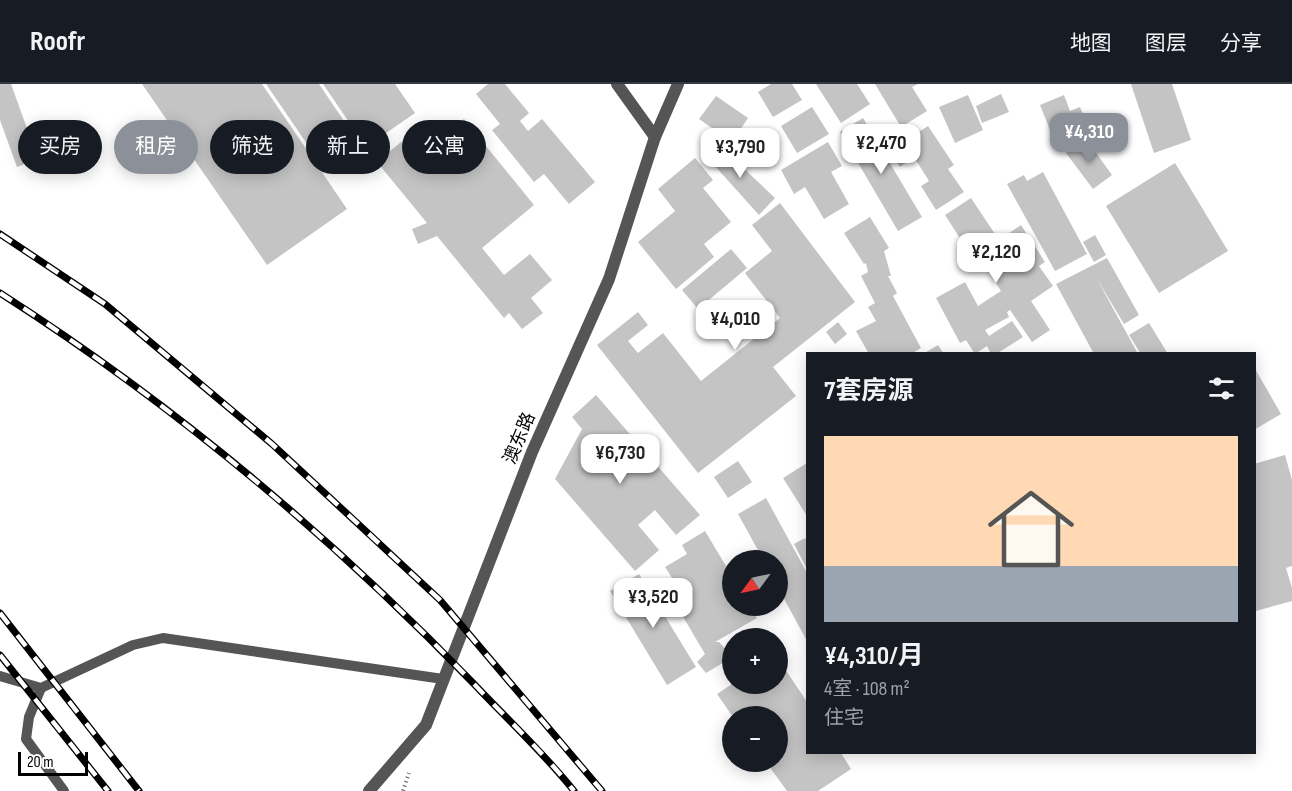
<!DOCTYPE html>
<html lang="zh">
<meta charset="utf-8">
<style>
body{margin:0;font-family:"Sofia Sans Condensed","Noto Sans SC",sans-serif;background:#242831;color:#f1f3f6;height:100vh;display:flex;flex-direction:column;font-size:22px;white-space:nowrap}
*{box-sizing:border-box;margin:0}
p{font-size:20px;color:#9ea1a6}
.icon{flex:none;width:33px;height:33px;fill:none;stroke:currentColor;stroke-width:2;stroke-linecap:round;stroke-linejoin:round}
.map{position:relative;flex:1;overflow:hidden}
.details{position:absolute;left:806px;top:268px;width:450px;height:402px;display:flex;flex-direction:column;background:#171b24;border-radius:0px;box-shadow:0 3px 15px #0003}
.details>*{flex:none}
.top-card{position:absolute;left:18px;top:36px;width:570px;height:54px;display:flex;gap:12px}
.needle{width:39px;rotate:237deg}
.buttons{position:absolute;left:722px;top:466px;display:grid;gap:12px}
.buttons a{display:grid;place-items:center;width:66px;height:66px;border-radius:50%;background:#171b24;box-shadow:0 3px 15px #0003;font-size:30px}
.scale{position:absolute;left:18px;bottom:15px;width:70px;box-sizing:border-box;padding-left:6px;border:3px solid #000;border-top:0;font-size:16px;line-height:21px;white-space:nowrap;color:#000;-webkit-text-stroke:4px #fff;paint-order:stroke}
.price{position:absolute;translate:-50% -51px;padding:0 14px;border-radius:12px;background:#fff;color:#222;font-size:20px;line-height:39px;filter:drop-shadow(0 2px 3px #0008)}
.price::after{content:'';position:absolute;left:50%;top:36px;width:18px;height:14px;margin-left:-9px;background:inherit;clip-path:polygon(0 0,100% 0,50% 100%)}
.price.on{background:#8c9099;color:#fff}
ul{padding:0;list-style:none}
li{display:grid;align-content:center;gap:12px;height:318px;padding:0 18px}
li span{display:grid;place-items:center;height:186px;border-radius:0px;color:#555}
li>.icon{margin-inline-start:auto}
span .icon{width:108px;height:108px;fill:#fffc;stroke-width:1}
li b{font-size:26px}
h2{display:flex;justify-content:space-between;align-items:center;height:72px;padding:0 18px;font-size:26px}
.tag{padding:0 21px;border-radius:27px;background:#171b24;box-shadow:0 3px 15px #0003;font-size:21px;line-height:54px}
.tag.on{background:#8c9099;color:#fff}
header{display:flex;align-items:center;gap:36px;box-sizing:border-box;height:84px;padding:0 30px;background:#171b24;border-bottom:2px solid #363941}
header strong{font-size:28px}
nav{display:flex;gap:33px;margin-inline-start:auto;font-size:21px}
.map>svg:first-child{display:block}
.building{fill:#c4c4c4}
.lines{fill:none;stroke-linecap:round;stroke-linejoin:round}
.path{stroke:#777;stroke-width:4;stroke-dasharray:1.5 3;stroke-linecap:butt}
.service{stroke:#555;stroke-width:10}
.minor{stroke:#555;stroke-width:12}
.rail-casing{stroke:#000;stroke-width:7}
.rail{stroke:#fff;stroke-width:4.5;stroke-dasharray:14;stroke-linecap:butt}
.labels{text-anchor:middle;stroke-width:4.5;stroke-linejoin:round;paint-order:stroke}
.street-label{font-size:18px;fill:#000;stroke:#fff}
</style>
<header>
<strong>Roofr</strong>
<nav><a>地图</a><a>图层</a><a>分享</a></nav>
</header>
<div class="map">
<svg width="1292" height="707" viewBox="0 0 1292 707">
<rect width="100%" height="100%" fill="#fff"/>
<!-- building -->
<g class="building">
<polygon points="0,0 11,0 38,75 17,83 0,36"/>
<polygon points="142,0 262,0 347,125 267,181"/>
<polygon points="266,0 319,0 363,65 327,89"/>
<polygon points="323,0 395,0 415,29 366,63"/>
<polygon points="488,0 505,0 529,29 520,37 528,47 542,35 595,98 569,120 544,90 534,98 492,46 500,40 476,10"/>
<polygon points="771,0 792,0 802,16 773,33 758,8"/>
<polygon points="816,0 857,0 870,20 841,39"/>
<polygon points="875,0 918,0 912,3 927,27 901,43"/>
<polygon points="1131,0 1172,0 1191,56 1154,69"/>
<polygon points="1001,10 1009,28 982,39 976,22"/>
<polygon points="968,11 983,46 955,59 939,23"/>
<polygon points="1064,11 1070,27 1080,23 1092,52 1058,66 1040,21"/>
<polygon points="716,12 748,34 732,58 699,35"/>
<polygon points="812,23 829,50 797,69 781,42"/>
<polygon points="863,34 922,133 898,147 840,48"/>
<polygon points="464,35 534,121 482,164 504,191 530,170 552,196 531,214 543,229 522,245 509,229 504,234 437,152 418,160 412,145 427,139 377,78 401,58 415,75"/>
<polygon points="928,42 954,81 948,85 964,108 936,126 921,102 929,97 914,73 900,83 889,67"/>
<polygon points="1086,55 1112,91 1093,105 1066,69"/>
<polygon points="828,58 842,82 831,88 849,120 824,135 805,103 794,110 781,86"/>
<polygon points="717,59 775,114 759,131 705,71"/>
<polygon points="695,74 713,96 703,104 731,138 704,160 714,173 676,205 638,158 675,127 658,105"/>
<polygon points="1175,79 1228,167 1159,209 1106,122"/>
<polygon points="1043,88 1087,170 1055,187 1007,100 1024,91 1027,97"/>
<polygon points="971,114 999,156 1021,141 1045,178 1039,182 1053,202 1031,217 1050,246 1032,258 1010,226 1007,228 1009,233 985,246 989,252 1012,237 1023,253 996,270 991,270 987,262 975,270 966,256 960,259 936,214 965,198 978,222 1001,207 979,173 974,176 945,131"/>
<polygon points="780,119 855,218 773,283 796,312 698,389 597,261 638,228 648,241 628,257 638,269 663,249 701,297 780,234 745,189 772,167 752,141"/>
<polygon points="870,133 889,164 884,167 891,192 888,192 897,209 893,212 921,264 911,270 869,270 856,247 876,237 868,223 875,219 861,192 868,188 866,179 864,180 844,149"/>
<polygon points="1095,151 1106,171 1094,178 1083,158"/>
<polygon points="731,165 747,184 698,225 682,206"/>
<polygon points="1107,174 1139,231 1124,240 1097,195 1138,270 1094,270 1056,200"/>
<polygon points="838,238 847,250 835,260 826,248"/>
<polygon points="1149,239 1168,270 1141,270 1129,251"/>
<polygon points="938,261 944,270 923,270"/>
<polygon points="1254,283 1281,330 1254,346"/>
<polygon points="596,311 700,431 676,451 655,426 638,441 659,466 635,487 555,395 582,345 572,333"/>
<polygon points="1285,371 1292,396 1292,482 1286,484 1292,504 1292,517 1256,527 1254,519 1254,380"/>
<polygon points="738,377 752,398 728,414 714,393"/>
<polygon points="807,379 807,432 783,394"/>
<polygon points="766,414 807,489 807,557 777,502 777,477 764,477 738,430"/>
<polygon points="705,447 732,492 732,522 750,522 757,534 715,558 719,558 726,566 732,562 732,578 727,570 724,573 726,577 706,589 697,578 705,570 669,509 678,503 665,483 687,470 682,461"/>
<polygon points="805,454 807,459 807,485 794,460"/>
<polygon points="639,490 696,583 667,601 610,507"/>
<polygon points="758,544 765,555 742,555"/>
<polygon points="777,573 807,618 807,669 841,669 851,685 818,707 787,707 766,678 777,678 777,633 733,633 717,610 732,600 777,600"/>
</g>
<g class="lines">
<!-- path -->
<polyline class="path" points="403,707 409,689"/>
<!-- service -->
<g class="service">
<polyline points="0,592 41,604 133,561 163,554 443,595"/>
<polyline points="41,604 29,633 26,655 64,707"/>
</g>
<!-- minor -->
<g class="minor">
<polyline points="617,0 655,53"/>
<polyline points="369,707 426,641 532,368 609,195 655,53 678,0"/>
</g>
<!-- rail casing -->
<g class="rail-casing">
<g id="rail">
<polyline points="0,150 105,220 272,360 440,516 602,707"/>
<path d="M0,209C172,319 333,454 475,601C508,636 544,669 574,707"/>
<polyline points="0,529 139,707"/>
<polyline points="0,571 108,707"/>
</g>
</g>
<!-- rail -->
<use href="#rail" class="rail"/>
</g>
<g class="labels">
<!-- street labels -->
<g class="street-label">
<text transform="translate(519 354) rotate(-67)" y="6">澳东路</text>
</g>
</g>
</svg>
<div class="buttons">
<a><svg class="needle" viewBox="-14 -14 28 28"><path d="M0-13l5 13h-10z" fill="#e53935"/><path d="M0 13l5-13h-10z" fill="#9ea1a6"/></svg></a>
<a>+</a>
<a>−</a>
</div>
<div class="scale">20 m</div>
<b class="price on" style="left:1089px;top:80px">¥4,310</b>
<b class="price" style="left:881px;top:91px">¥2,470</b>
<b class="price" style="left:740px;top:95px">¥3,790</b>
<b class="price" style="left:996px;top:200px">¥2,120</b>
<b class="price" style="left:735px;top:267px">¥4,010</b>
<b class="price" style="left:620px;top:401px">¥6,730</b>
<b class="price" style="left:653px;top:545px">¥3,520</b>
<div class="top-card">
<a class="tag">买房</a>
<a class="tag on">租房</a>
<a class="tag">筛选</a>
<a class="tag">新上</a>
<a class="tag">公寓</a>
</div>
<section class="details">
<h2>7套房源<svg class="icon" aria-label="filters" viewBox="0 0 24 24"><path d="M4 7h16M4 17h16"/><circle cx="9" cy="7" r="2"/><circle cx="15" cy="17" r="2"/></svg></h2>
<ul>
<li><span style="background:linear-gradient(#ffd9b3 70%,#9aa5b1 0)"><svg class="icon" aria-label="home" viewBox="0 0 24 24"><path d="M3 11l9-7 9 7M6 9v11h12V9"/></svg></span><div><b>¥4,310/月</b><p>4室 · 108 m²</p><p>住宅</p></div></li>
</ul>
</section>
</div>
